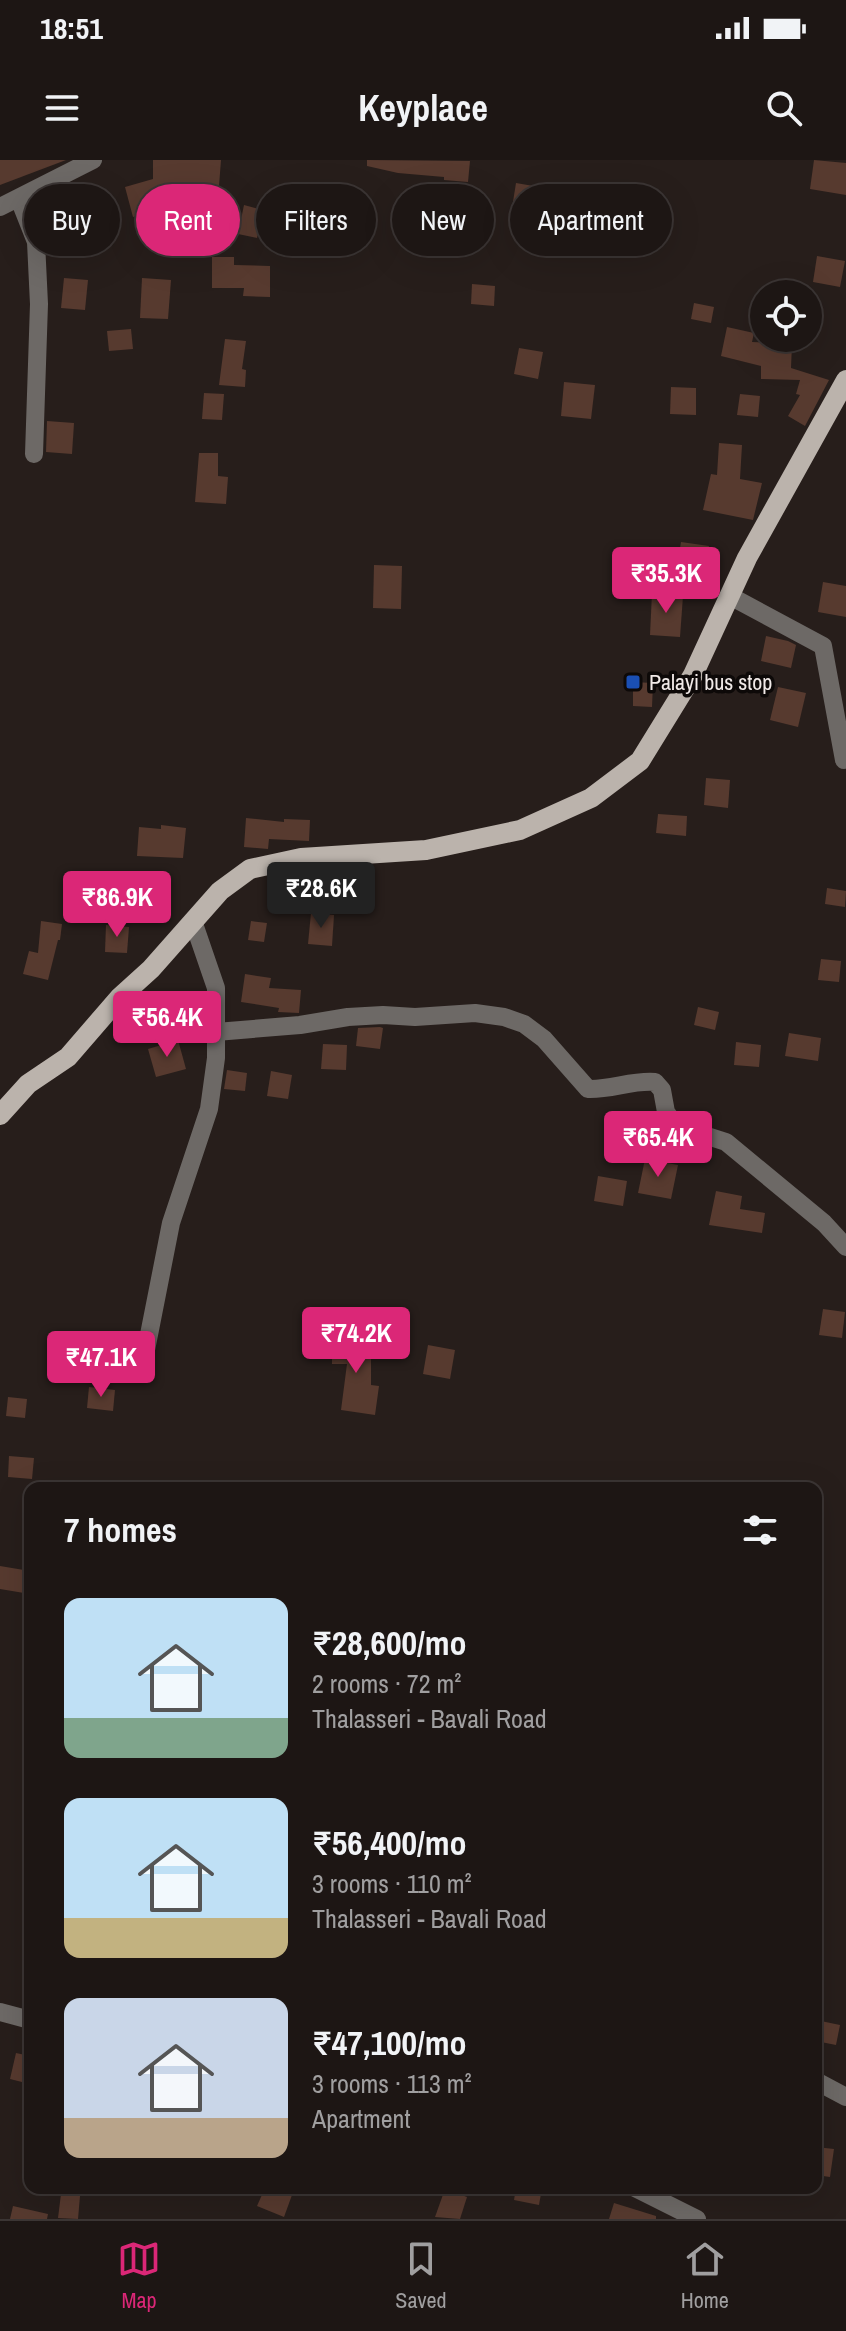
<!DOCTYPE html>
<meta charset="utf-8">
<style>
body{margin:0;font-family:"Archivo Narrow",sans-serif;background:#2a2322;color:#f1f3f6;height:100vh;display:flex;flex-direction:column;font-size:30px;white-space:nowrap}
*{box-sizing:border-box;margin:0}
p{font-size:26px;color:#a09fa0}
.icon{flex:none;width:44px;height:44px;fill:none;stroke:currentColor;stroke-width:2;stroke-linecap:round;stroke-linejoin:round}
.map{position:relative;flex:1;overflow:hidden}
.side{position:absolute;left:24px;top:1322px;width:798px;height:712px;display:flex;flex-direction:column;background:#1d1614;border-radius:16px;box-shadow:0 8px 32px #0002,0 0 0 2px #3b3534}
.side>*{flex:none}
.top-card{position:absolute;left:24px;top:24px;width:798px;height:72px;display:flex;gap:16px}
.fabs{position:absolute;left:750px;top:120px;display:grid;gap:16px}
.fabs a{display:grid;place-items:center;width:72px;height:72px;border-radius:50%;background:#1d1614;box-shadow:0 8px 32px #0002,0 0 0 2px #3b3534;font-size:40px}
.price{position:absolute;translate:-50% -68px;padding:0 18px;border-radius:8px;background:#db2777;color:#fff;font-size:26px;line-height:52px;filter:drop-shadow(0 2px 4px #0008)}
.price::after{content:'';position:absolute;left:50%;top:48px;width:24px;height:18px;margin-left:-12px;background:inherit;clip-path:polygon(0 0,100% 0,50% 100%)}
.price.active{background:#222;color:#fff}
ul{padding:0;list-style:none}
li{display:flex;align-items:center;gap:24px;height:200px;padding:0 40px}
li span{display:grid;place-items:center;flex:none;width:224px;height:160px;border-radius:16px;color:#555}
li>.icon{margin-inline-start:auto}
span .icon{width:96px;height:96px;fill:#fffc;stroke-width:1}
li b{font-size:34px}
h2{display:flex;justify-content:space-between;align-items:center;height:96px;padding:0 40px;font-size:34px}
.chip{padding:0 28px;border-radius:36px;background:#1d1614;box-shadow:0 8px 32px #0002,0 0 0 2px #3b3534;font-size:28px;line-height:72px}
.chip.active{background:#db2777;color:#fff}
.status{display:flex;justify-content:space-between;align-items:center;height:56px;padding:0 40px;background:#1d1614;direction:ltr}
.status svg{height:22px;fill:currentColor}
header{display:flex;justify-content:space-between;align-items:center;height:104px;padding:0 40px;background:#1d1614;font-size:36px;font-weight:700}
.dock{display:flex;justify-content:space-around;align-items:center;height:112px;border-top:2px solid #3b3534;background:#1d1614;font-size:22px;color:#a09fa0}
.dock a{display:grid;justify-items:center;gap:4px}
.dock .active{color:#db2777}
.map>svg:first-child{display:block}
.building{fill:#573a2f}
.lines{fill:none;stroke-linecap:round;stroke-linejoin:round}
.minor{stroke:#6d6966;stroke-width:18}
.major{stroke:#bbb3ac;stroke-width:20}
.transit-dot{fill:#1a4fb4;stroke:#0d0908;stroke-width:3}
.labels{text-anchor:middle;stroke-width:7;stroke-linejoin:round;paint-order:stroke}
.poi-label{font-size:22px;fill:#f1eae8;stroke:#0d0908;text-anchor:start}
</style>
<div class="status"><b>18:51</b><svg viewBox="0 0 49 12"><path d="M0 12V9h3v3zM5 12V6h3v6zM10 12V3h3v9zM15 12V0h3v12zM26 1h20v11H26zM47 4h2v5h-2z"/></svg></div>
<header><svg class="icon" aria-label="menu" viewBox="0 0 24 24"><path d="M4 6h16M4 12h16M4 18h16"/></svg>Keyplace<svg class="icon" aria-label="search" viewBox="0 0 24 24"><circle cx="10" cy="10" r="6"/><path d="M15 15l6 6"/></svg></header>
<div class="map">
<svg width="846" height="2059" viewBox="0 0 846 2059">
<rect width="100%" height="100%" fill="#271e1b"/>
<!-- building -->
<g class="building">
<polygon points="0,0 66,0 0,25"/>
<polygon points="153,0 221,0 219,26 183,22 183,30 150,29 156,50 133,57 125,27 153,19"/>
<polygon points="367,0 470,1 468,22 444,20 444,17 398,13 367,6"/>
<polygon points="814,0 846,3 846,35 810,29"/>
<polygon points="516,23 545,28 541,53 512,48"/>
<polygon points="344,38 367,40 365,67 342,65"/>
<polygon points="244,45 263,50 257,78 238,74"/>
<polygon points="72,54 97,55 96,79 71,79"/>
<polygon points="817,96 845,101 840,127 813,122"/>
<polygon points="212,97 234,97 234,105 270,106 270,137 243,136 244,128 212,128"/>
<polygon points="64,118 88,120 85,150 61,148"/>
<polygon points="142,118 171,120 168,159 140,158"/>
<polygon points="472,124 495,126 494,146 471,144"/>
<polygon points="694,143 714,147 711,163 691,159"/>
<polygon points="727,167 754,173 752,182 792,184 791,208 829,220 805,266 788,256 800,235 796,234 800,220 761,219 761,206 721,196"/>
<polygon points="131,169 133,189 109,191 107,171"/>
<polygon points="225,179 246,181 242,209 246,210 245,227 219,225"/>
<polygon points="519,188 543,192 538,219 514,214"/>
<polygon points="564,222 595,225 591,259 561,256"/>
<polygon points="671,227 696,228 696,255 670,254"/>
<polygon points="204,233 224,234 222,260 202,259"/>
<polygon points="740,234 760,236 758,257 737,255"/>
<polygon points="47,261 74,263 72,294 46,292"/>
<polygon points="719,283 742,285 740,319 762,323 753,360 703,350 711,314 717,315"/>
<polygon points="199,293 218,293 218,316 228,317 226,344 195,342"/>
<polygon points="681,382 709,386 703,421 675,417"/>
<polygon points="374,405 402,406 401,449 373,448"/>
<polygon points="823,422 846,426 846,457 818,452"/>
<polygon points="652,433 683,436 680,477 650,475"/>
<polygon points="766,476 788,481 796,485 791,508 761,501"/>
<polygon points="633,522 653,523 652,547 633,546"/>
<polygon points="778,527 806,533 798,567 770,560"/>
<polygon points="706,618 730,620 728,648 704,645"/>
<polygon points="658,654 687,656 686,676 656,673"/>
<polygon points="246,658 284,662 284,659 310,660 309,681 269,679 268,689 244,687"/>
<polygon points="161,665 186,668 183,698 137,696 139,667 161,669"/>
<polygon points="138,718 163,718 164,734 139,734"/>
<polygon points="827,728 846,731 845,747 825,744"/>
<polygon points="311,753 334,755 332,786 308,784"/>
<polygon points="41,761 62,764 60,780 58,780 48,820 23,814 29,791 38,793"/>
<polygon points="251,761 267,763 264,782 248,780"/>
<polygon points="106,765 129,767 127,793 105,792"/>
<polygon points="821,799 841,801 839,822 818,820"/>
<polygon points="245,814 271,818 269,828 301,830 299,853 278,852 279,848 241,842"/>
<polygon points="698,847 719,852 715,870 694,865"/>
<polygon points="380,867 383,868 380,889 356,886 358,868"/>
<polygon points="789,873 821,878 818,901 785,896"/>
<polygon points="178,880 186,909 156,917 148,889"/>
<polygon points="736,882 761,885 759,907 734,905"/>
<polygon points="323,884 347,885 346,910 321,909"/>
<polygon points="227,910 247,913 245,931 224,929"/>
<polygon points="271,911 292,915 288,939 267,936"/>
<polygon points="645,999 678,1005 671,1039 638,1033"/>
<polygon points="598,1016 627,1021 623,1046 594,1041"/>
<polygon points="716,1031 742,1036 740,1049 765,1053 762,1073 709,1065"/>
<polygon points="823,1149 845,1152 842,1178 819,1175"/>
<polygon points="332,1180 371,1180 371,1225 379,1226 375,1255 341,1250 347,1204 332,1204"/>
<polygon points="428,1185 455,1190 450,1219 423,1214"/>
<polygon points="89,1227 115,1230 113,1251 87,1248"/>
<polygon points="8,1237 27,1239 25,1258 6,1256"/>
<polygon points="9,1296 34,1298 32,1319 8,1317"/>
<polygon points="0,1406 30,1411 30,1434 0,1429"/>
<polygon points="816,1860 840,1865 836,1885 816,1881"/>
<polygon points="16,1893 30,1896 30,1924 10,1919"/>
<polygon points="816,1987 834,1989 830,2017 816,2015"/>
<polygon points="265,2028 275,2028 292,2035 284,2057 257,2046"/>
<polygon points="516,2028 542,2028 539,2045 514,2040"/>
<polygon points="445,2029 467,2037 460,2059 435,2057"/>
<polygon points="61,2034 80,2036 78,2059 58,2058"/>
<polygon points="614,2043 656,2056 656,2059 609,2059"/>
<polygon points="13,2046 48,2054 47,2059 10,2059"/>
</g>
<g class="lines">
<!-- minor -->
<g class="minor">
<polyline points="19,39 36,82 39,144 34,294"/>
<polyline points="0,47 93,0"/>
<polyline points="730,436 823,486 844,600"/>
<path d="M216,872L300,865L348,857L383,855L415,857L475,853L504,857L524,864L544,879L588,929C611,930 632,920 655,922L662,930L666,952L676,966L726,982L824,1063L846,1087"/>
<polyline points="145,1195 171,1063 209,949 216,898 216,828 193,761"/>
<polyline points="0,1852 30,1860"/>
<polyline points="816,1921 846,1937"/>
<polyline points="635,2028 697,2059"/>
</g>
<!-- major -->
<polyline class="major" points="0,955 28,924 68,897 119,838 151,809 220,731 250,709 301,698 426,690 520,670 591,638 640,601 693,515 747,398 846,220"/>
</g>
<!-- markers -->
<rect class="transit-dot" x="625" y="514" width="16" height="16" rx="4"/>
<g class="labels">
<!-- poi labels -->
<g class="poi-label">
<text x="649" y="530">Palayi bus stop</text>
</g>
</g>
</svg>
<div class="fabs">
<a><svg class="icon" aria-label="locate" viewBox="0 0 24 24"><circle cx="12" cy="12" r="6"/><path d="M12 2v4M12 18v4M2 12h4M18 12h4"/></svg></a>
</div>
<b class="price" style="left:666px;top:455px">₹35.3K</b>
<b class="price active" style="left:321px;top:770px">₹28.6K</b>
<b class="price" style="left:117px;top:779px">₹86.9K</b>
<b class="price" style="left:167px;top:899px">₹56.4K</b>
<b class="price" style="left:658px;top:1019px">₹65.4K</b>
<b class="price" style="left:356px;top:1215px">₹74.2K</b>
<b class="price" style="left:101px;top:1239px">₹47.1K</b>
<div class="top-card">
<a class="chip">Buy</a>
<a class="chip active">Rent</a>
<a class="chip">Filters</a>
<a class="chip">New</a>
<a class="chip">Apartment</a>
</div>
<section class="side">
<h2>7 homes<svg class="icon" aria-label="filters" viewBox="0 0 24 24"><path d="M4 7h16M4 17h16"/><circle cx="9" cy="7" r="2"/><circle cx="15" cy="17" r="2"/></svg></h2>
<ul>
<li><span style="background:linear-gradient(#bfe0f5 75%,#7fa58c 0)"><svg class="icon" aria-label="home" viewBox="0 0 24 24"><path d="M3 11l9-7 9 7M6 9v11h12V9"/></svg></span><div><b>₹28,600/mo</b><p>2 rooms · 72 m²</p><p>Thalasseri - Bavali Road</p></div></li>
<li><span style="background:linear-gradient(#bfe0f5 75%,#c2b280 0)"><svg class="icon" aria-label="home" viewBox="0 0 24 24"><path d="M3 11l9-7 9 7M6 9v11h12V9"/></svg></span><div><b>₹56,400/mo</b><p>3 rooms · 110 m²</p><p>Thalasseri - Bavali Road</p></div></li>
<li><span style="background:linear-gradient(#c9d6e8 75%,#b9a48a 0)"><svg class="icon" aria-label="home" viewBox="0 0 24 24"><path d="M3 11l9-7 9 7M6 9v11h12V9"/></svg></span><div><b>₹47,100/mo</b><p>3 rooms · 113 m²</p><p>Apartment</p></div></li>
</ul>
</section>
</div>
<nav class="dock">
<a class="active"><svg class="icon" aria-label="map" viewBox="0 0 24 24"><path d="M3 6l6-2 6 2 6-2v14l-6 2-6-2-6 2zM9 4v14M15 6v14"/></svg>Map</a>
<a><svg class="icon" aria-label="saved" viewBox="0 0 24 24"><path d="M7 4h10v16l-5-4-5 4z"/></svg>Saved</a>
<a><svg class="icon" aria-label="home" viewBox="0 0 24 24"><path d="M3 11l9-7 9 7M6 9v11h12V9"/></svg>Home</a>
</nav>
